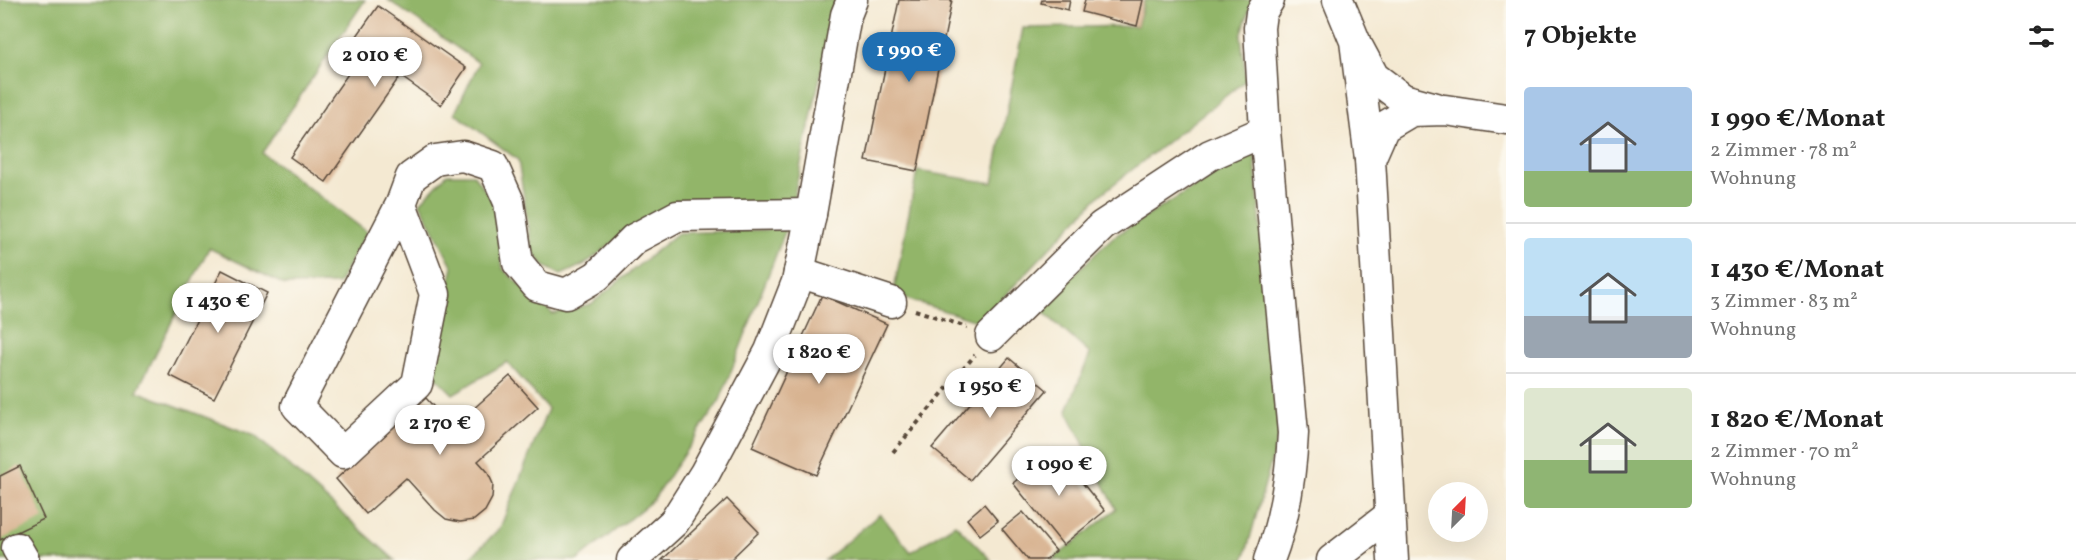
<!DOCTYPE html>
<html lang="de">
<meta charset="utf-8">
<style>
body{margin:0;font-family:Vollkorn,serif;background:#f6f6f6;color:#222;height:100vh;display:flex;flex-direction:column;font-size:22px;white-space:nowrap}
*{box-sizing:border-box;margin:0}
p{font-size:20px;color:#767676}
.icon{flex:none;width:33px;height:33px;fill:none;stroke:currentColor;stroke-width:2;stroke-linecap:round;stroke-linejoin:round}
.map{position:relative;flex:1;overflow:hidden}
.panel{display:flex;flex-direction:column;background:#fff;width:570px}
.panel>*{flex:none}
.needle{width:39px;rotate:24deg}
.fabs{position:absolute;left:1428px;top:482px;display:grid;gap:12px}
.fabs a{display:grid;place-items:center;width:60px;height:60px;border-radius:50%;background:#fff;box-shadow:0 6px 24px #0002;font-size:30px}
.price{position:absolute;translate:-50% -51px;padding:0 14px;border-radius:21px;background:#fff;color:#222;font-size:20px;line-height:39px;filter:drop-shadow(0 2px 3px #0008)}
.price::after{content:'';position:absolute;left:50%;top:36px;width:18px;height:14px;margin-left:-9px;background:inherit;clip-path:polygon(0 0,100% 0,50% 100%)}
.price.on{background:#1f6fb2;color:#fff}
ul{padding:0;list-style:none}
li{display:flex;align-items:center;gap:18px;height:150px;padding:0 18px}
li+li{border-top:2px solid #e0e0e0}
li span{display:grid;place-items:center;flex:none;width:168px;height:120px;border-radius:6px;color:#555}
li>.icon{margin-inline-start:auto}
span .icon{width:72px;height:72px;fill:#fffc;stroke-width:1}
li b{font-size:26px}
h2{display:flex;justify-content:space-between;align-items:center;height:72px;padding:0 18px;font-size:26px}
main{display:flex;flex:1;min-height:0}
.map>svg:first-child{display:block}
.forest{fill:#92b569;stroke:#667044;stroke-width:1.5}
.building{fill:#d8b391}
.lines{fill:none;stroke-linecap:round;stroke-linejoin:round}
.minor-casing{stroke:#574739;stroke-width:33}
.path{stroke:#574739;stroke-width:4;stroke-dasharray:4.5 4.5;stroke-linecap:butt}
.minor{stroke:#fff;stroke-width:30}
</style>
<main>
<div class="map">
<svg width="1506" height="560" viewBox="0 0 1506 560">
<rect width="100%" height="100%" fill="#fbf7ec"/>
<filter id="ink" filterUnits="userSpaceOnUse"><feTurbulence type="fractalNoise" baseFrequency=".0167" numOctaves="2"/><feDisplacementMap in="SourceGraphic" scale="12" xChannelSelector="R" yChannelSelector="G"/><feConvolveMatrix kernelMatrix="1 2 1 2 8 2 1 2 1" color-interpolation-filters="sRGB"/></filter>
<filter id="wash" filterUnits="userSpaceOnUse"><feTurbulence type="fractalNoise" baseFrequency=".008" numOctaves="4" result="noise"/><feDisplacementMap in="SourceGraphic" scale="24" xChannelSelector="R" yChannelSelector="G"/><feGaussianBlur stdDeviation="1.35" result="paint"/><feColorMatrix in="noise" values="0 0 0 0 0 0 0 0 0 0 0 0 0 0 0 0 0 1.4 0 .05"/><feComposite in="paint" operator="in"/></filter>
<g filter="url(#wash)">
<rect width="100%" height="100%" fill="#f4e9d2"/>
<!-- forest -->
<g class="forest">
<polygon points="0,0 365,0 262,153 367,232 338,284 285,285 209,248 137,391 255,436 395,560 0,560"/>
<polygon points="388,0 837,0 793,200 628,231 585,264 561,275 544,266 532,250 518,160 455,113 479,63"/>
<polygon points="1145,0 1252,0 1241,36 1246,80 1100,195 980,322 893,295 917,171 993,183 1023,28 1137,26"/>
<polygon points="1254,150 1279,433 1244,560 1052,560 1116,509 1067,411 1090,354 1039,308 1113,237"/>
<polygon points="447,174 473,174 493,201 503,269 553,314 591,304 678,233 786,229 720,400 653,500 578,560 468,560 500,528 548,409 507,362 453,394 429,370 453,267 420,203"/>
<polygon points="880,514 911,552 955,524 991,560 825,560"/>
</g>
<g id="blocks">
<!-- building -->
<g class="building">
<polygon points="899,0 952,0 917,171 866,161"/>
<polygon points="1042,0 1070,0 1068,10 1041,3"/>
<polygon points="1085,0 1143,0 1137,26 1082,12"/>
<polygon points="378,6 466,68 441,105 400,76 326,182 290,157 364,51 352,43"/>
<polygon points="222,270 267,293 214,398 169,375"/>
<polygon points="822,295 887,324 816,475 752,447"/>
<polygon points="1009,358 1047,390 970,480 932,448"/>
<polygon points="510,376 538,407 478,461 487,471 493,484 492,498 485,511 474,520 460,522 446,519 435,510 406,478 366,514 336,479 426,398 452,428"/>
<polygon points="1055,449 1105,511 1063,545 1013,483"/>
<polygon points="20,466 44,519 0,540 0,476"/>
<polygon points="727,499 759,532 730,560 662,560"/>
<polygon points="984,504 998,521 980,535 967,519"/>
<polygon points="1023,512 1056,551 1045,560 1028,560 1002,529"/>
</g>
</g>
</g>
<g filter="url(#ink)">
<use href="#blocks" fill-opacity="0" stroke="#574739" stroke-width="1.5"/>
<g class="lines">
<!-- minor casing -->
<g class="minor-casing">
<g id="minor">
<polyline points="1338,0 1355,41 1370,159 1384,127 1411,111 1445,110 1506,119"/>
<polyline points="1359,49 1374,77 1403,99 1436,108"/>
<polyline points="1370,159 1393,560"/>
<polyline points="401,204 435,294 417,384 343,453 297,406 401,204 411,177 435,160 463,156 493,166 509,202 518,263 537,286 566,294 597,276 634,239 677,216 811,214"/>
<polyline points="799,272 891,302"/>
<polyline points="991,336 1102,226 1210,155 1265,131"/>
<polyline points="17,548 24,560"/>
<polyline points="632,560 674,522 705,473 770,351 797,282 811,214 846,15 852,0"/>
<path d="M1269,560C1285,519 1291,477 1293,433L1265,131L1259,28L1261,13L1269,0"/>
<polyline points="1332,560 1389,516"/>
</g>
</g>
<!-- path -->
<g class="path">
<polyline points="915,310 967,327"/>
<polyline points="893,452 975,355"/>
</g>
<!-- minor -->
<use href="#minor" class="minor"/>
</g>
</g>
</svg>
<div class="fabs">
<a><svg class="needle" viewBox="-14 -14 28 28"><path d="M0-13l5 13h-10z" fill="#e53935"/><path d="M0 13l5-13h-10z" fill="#767676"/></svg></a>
</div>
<b class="price on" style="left:909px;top:83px">1 990 €</b>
<b class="price" style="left:375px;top:88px">2 010 €</b>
<b class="price" style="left:218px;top:334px">1 430 €</b>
<b class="price" style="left:819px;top:385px">1 820 €</b>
<b class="price" style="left:990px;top:419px">1 950 €</b>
<b class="price" style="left:440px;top:456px">2 170 €</b>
<b class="price" style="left:1059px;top:497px">1 090 €</b>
</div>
<section class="panel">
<h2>7 Objekte<svg class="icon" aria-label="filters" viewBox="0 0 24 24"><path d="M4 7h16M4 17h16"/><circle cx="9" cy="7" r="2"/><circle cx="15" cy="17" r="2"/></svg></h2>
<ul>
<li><span style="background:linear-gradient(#a9c7e8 70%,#8fb573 0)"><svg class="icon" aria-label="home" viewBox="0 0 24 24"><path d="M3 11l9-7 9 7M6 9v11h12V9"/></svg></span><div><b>1 990 €/Monat</b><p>2 Zimmer · 78 m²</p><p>Wohnung</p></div></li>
<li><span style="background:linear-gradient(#bfe0f5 65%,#9aa5b1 0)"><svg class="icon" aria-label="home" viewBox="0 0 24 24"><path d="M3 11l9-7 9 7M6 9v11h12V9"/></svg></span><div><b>1 430 €/Monat</b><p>3 Zimmer · 83 m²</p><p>Wohnung</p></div></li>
<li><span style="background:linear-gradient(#dfe7d0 60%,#8fb573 0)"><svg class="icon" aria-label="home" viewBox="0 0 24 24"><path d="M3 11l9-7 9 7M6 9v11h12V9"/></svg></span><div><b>1 820 €/Monat</b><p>2 Zimmer · 70 m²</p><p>Wohnung</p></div></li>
</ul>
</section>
</main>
